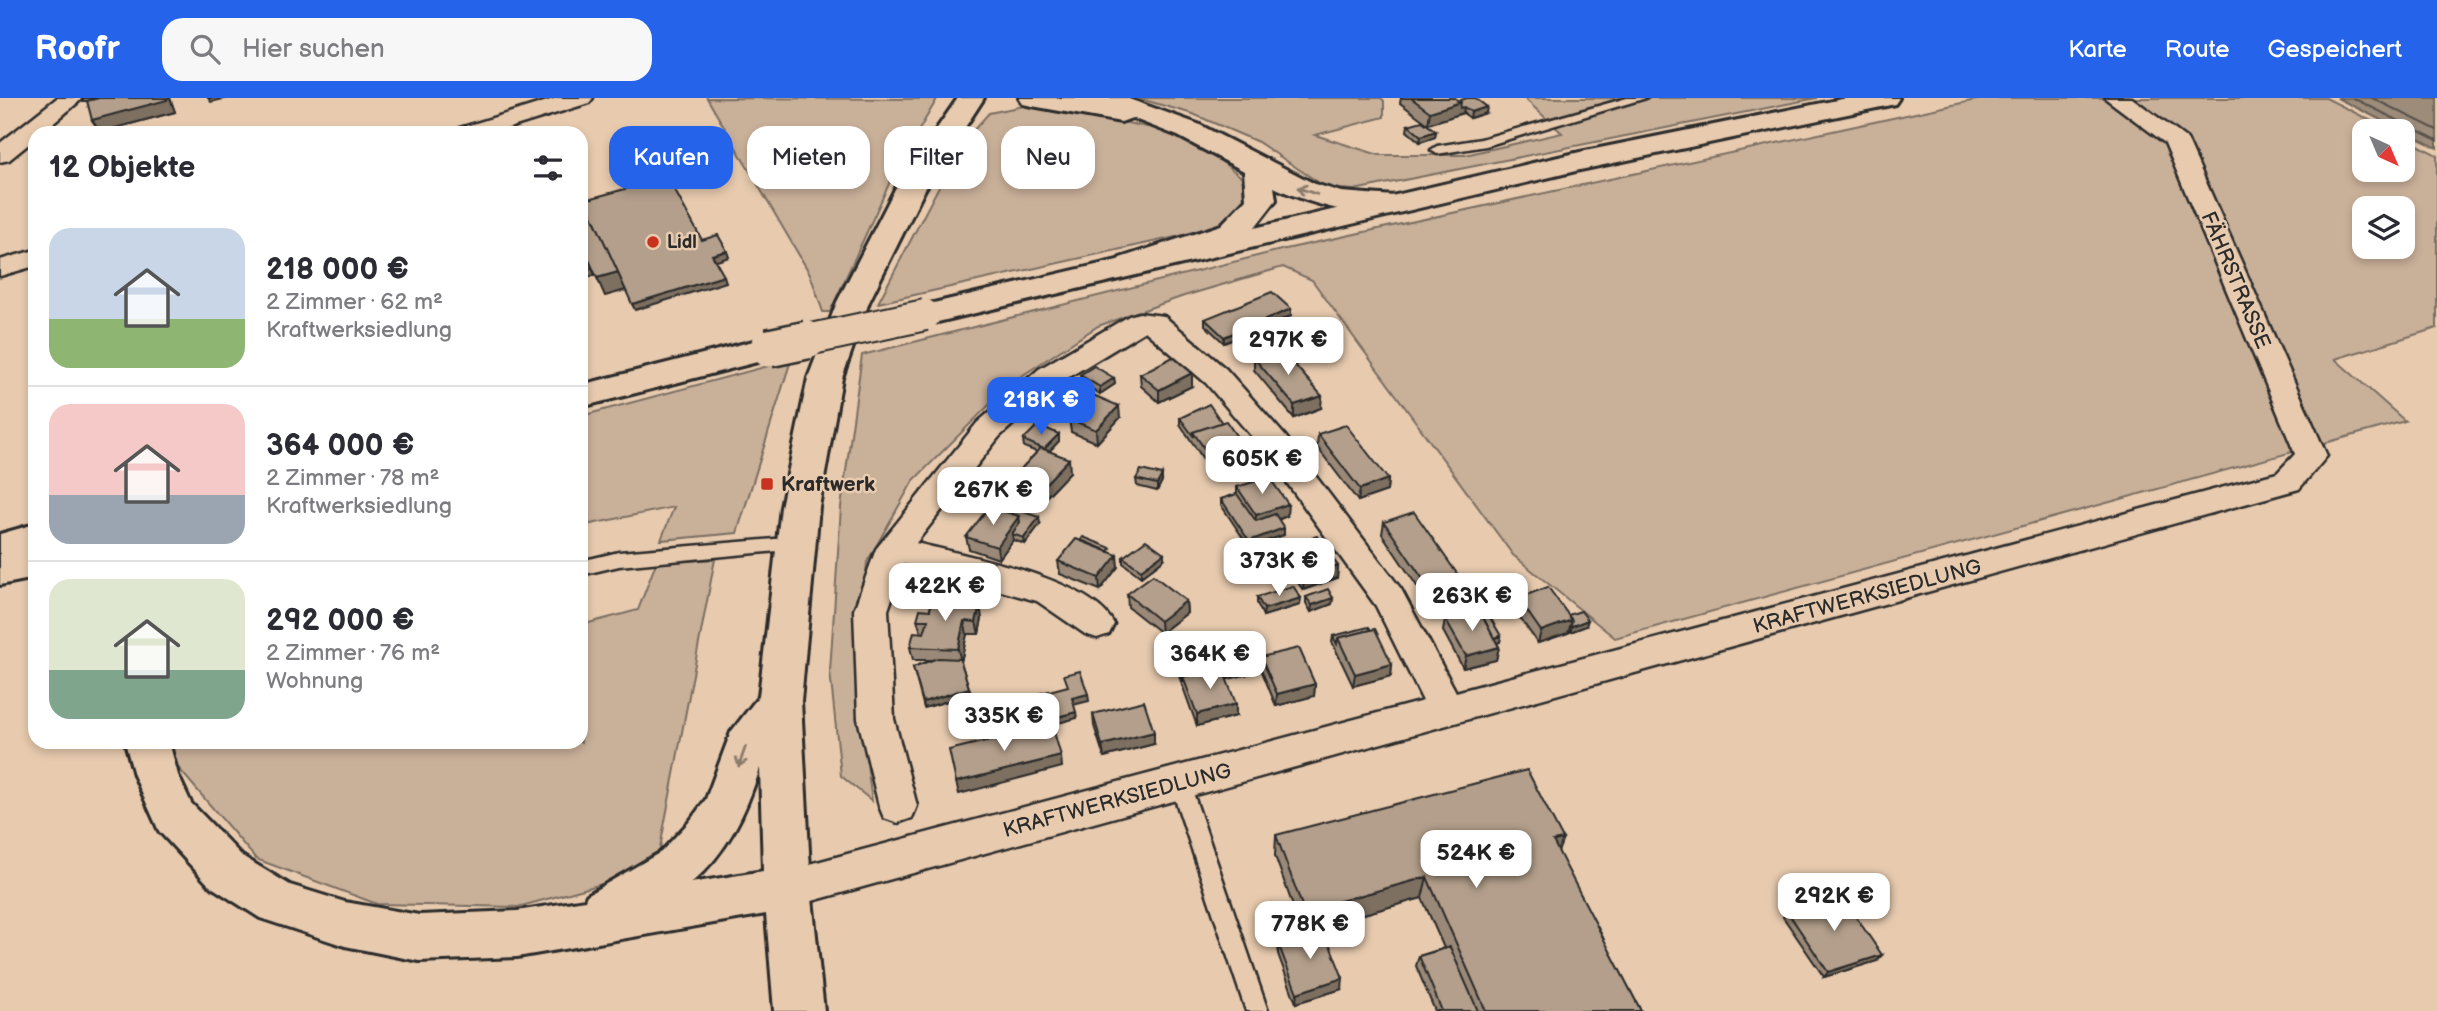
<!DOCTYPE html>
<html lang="de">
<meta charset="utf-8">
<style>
body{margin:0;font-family:"Balsamiq Sans",sans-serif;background:#f7f7f7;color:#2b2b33;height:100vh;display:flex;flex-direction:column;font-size:26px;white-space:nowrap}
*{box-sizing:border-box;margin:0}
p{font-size:23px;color:#7c7c81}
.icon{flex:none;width:38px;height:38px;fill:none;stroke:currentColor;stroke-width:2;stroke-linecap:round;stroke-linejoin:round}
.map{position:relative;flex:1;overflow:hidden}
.drawer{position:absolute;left:28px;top:28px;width:560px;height:623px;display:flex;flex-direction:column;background:#fff;border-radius:21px;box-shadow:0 4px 10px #0003}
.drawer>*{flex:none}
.top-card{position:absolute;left:609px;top:28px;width:665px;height:63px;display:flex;gap:14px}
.needle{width:46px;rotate:136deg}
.tools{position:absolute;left:2352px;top:21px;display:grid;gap:14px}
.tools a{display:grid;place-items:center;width:63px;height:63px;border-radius:14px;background:#fff;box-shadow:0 4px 10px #0003;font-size:35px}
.price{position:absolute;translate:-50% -60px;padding:0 16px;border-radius:14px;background:#fff;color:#222;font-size:23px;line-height:46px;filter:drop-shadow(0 2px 4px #0008)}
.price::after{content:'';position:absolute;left:50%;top:42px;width:21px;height:16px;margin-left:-10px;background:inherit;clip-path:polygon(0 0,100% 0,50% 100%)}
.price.on{background:#2563eb;color:#fff}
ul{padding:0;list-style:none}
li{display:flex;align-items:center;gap:21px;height:175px;padding:0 21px}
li+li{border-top:2px solid #e1e1e2}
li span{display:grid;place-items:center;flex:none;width:196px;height:140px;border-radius:21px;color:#555}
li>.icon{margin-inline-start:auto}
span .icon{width:84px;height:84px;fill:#fffc;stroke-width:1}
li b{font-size:30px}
h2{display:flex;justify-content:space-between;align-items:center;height:84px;padding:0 21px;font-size:30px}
.chip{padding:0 24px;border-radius:21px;background:#fff;box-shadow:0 4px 10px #0003;font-size:24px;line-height:63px}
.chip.on{background:#2563eb;color:#fff}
header{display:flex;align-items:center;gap:42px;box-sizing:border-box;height:98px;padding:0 35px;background:#2563eb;color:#fff}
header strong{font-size:33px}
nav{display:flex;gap:38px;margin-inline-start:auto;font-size:24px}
.search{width:490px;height:63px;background:#f7f7f7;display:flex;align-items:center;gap:18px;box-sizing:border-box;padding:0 24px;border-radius:21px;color:#7c7c81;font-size:26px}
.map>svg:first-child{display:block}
.green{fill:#c9b099;stroke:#7a6e62;stroke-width:2;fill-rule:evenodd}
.water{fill:#9d8c7a;stroke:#6f655a;stroke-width:2}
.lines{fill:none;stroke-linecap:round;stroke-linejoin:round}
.shore{stroke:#59524b;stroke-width:2}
.lane-casing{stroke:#2b2b2b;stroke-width:5}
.street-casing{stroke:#2b2b2b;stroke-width:5}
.secondary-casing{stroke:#2b2b2b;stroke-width:6}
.primary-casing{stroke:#2b2b2b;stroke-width:6}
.lane{fill:#e8cbaf;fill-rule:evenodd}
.street{fill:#e8cbaf;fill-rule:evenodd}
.secondary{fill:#e8cbaf;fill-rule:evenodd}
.primary{fill:#e8cbaf;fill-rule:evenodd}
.secondary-bridge-far1-casing{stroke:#2b2b2b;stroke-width:34;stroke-linecap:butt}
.secondary-bridge-casing{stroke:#2b2b2b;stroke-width:42;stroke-linecap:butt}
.secondary-bridge-far1{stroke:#e8cbaf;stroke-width:30}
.secondary-bridge{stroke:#e8cbaf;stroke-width:37}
.wall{fill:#9a8978;stroke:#2b2b2b;stroke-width:2}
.shaded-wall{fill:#7d6f61;stroke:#2b2b2b;stroke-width:2}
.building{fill:#b39f8b;stroke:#2b2b2b;stroke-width:2}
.oneway{stroke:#8a7b6d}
.poi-dot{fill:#c8321e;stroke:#e8cbaf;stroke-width:2.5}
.labels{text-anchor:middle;stroke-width:5;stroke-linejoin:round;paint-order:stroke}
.far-poi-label{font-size:18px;font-weight:bold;fill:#2b2b2b;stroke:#e8cbaf;text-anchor:start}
.street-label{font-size:21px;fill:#2b2b2b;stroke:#e8cbaf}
.poi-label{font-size:21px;font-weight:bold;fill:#2b2b2b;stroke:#e8cbaf;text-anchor:start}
</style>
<header>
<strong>Roofr</strong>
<div class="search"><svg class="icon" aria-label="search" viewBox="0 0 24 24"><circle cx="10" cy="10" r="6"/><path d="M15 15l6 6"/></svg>Hier suchen</div>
<nav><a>Karte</a><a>Route</a><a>Gespeichert</a></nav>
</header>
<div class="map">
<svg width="2437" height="913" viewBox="0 0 2437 913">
<rect width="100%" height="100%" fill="#e8cbaf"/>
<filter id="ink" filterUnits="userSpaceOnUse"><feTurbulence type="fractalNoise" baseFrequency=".0143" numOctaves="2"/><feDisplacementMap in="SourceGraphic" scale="14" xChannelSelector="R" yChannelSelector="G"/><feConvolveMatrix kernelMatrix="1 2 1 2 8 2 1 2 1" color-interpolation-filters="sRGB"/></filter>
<g filter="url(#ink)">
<!-- green -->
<g class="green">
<polygon points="707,0 937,1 894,75 830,214 823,214 810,176"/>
<polygon points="1137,0 1381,0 1384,3 1384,19 1315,37 1379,57 1465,57 1562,35 1525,1 1528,0 1817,0 1354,92 1327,90 1258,44 1193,16"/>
<path d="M1985,0H2326L2391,33H2364V72H2403V39L2437,57V230L2335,261L2405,323L1615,540L1513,457L1312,182L1283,169L1184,198L1098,228L1011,285L913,383L867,464L856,584L872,703L841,678L830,573L841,409L862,257L1281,152ZM2364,110H2403V149H2364Z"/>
<polygon points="1033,6 1162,32 1213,57 1243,80 1246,102 1227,124 1180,138 878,205 961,46 989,15"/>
<polygon points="791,262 737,435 661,442 674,409 581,428 581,318"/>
<polygon points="715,461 659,755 602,786 518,809 377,806 256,761 175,666 172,644 581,644 581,527 638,512 656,465"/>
</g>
<!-- water -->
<polygon class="water" points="2337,0 2437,0 2437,50"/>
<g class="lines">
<!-- shore -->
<g class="shore">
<polyline points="2353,0 2437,42"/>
<polyline points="2372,0 2437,32"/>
</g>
<!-- lane casing -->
<g class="lane-casing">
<g id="lane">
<polygon points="1627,0 1646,0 1486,48 1437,56 1431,52 1437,48 1481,41"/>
<polygon points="798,439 804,440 807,445 804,450 798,451 619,468 581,477 581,463 619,454"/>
<polygon points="1180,677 1187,680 1190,686 1268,913 1246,913 1170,686 1173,680"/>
</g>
</g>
<!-- street casing -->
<g class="street-casing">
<g id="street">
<polygon points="57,0 83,0 42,35 35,35 35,41 9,62 0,64 0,45"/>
<polygon points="557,0 593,0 589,5 493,35 456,35 460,30"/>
<path d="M2105,0H2132L2187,41L2327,358L2299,391L787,810L773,804L767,791L773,778L787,772L1423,603L1376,508L1264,353L1206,285L1145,233L1059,285L999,339L916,445C966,458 1089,479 1114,526L1109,536L1097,540L1085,536L1037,503L904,466L888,512L894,621L917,708L912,720L898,725L884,720L879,708L858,621L854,512L876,451L977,325L1039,271L1129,218L1139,215L1164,218L1226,271L1286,339L1401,491L1456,594L2277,375L2295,356L2165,45Z"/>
<polygon points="35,152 35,168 0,178 0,162"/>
</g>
</g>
<!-- secondary casing -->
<g class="secondary-casing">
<g id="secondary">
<polygon points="1847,0 1899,0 1895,6 1886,8 1580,72 925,227 914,224 909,217 914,210 925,207 1580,54"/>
<polygon points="769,239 781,242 786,250 781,258 581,309 581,287"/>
<polygon points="35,426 35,454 0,464 0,436"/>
</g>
</g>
<!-- primary casing -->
<g class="primary-casing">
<g id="primary">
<path d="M958,0H984L925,91L869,204L842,280L819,409L801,603L811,791L824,913H774L766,816L517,859L419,863L345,848L260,820L210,788L159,733L134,677L125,644H169L178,677L191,705L242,758L290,787L345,804L419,817L517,813L585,802L587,797L661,754L690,723L706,701L731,634L759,598L781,409L808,280L837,204L895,91ZM760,670L763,773L691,785C728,754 746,714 760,670Z"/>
<path d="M1019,0H1126L1198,26L1315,86L1341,94L1408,99L1413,105L1408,111C1365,122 1314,108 1274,89L1276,102L1255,129L1243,139L1142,174L1131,176L1120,174L1115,167L1120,160L1221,127L1246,101L1244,73L1178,38L1132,20L1121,24L1032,8L1023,6Z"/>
<polygon points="35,452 35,480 0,487 0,457"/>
</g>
</g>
<!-- lane -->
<use href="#lane" class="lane"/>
<!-- street -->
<use href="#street" class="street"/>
<!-- secondary -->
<use href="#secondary" class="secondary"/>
<!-- primary -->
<use href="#primary" class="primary"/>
<!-- secondary-bridge-far1 casing -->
<g class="secondary-bridge-far1-casing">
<polyline id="secondary-bridge-far1" points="798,244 925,217"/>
</g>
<!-- secondary-bridge casing -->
<g class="secondary-bridge-casing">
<polyline id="secondary-bridge" points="769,250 807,242"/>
</g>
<!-- secondary-bridge-far1 -->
<use href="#secondary-bridge-far1" class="secondary-bridge-far1"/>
<!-- secondary-bridge -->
<use href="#secondary-bridge" class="secondary-bridge"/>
</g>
<!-- wall -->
<g class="wall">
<polygon points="81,0 170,0 175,14 100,34 88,3 83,3"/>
<polygon points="1401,0 1455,0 1458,3 1486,15 1470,20 1463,15 1428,26 1400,5"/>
<polygon points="1408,27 1436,33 1435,39 1420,44 1407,33"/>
<polygon points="1291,218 1224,245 1205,227 1205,221"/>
<polygon points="1254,260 1321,310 1294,320 1254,272"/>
<polygon points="1140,276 1192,288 1159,304 1141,288"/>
<polygon points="1080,277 1114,280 1115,286 1100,296 1081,284"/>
<polygon points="1120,320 1097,345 1071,334 1069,321"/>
<polygon points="1180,320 1222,325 1244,349 1244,362 1211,373 1180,326"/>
<polygon points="1059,336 1059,343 1049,353 1070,374 1045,400 1018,388 1016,376 1037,354 1024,349 1023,342"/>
<polygon points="1318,336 1388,381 1387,393 1358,403 1317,349"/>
<polygon points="1136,381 1162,383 1157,393 1137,388"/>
<polygon points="1237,389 1287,418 1278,422 1284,437 1249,449 1221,407 1221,401 1237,396"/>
<polygon points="1384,424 1456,489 1425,500 1382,436"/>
<polygon points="1040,426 1025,446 1013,442 999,461 969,451 966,439"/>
<polygon points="1284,450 1338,468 1337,480 1303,492 1283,463"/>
<polygon points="1111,455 1118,469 1100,492 1060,476 1058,463"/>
<polygon points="1123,459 1164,461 1141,479 1123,465"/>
<polygon points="942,482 939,499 970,500 971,507 982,520 979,536 967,536 961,564 971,596 924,610 913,569 932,562 913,562 910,549 921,534 917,522 930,512 932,504 904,503 903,497"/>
<polygon points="1127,496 1186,503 1187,515 1161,535 1128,509"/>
<polygon points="1257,499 1300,507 1263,518 1257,505"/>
<polygon points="1306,499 1333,500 1332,506 1311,514 1306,505"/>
<polygon points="1518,500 1568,517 1586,528 1570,534 1569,533 1568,535 1538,545 1514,512"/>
<polygon points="1482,517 1501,538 1500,544 1497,545 1499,549 1496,562 1463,570 1443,533 1445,521"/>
<polygon points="1333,538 1392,566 1391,578 1353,588 1332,544"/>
<polygon points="1216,545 1248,576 1228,581 1216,551"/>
<polygon points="1261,559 1315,586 1314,598 1276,608 1261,571"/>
<polygon points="1179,572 1236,618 1197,628 1179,578"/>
<polygon points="1093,616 1154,646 1104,659 1094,628"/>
<polygon points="1276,737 1558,754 1641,913 1435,913 1416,868 1419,858 1444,850 1422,800 1302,833 1275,758"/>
<polygon points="1787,813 1877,863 1824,879 1783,819"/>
<polygon points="1278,845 1342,891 1296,905 1278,856"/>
</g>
<!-- shaded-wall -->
<g class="shaded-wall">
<polygon points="167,0 170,0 175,14 100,34 92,22"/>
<polygon points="208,0 228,0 211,4"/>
<polygon points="1461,4 1464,9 1463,15 1428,26 1430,14"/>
<polygon points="1487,9 1486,15 1470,20 1471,14"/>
<polygon points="1436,33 1435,39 1420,44 1421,38"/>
<polygon points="727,153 729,159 714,164 712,157"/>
<polygon points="592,170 595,177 581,181 581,174"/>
<polygon points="618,174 626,192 605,198 597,180"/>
<polygon points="724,178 726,184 635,212 632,206"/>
<polygon points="1291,211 1291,218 1224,245 1224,239"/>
<polygon points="1192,275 1192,288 1159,304 1159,292"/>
<polygon points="1114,280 1115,286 1100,296 1100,289"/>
<polygon points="1322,298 1321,310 1294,320 1294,307"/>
<polygon points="1119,308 1120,320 1097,345 1096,332"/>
<polygon points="1059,336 1059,343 1045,358 1044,351"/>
<polygon points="1244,349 1244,362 1211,373 1211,360"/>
<polygon points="1069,361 1070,374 1045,400 1043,388"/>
<polygon points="1162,377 1162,383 1157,393 1157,386"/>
<polygon points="1388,381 1387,393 1358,403 1360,391"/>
<polygon points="1288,406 1287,418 1255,430 1256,417"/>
<polygon points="1019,418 1021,431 1012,436 1013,442 999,461 997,449"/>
<polygon points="1039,419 1040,426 1025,446 1024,440"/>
<polygon points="1284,430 1284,437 1249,449 1249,443"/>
<polygon points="1164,455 1164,461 1141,479 1141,472"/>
<polygon points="1117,457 1118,469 1100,492 1099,480"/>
<polygon points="1338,468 1337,480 1303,492 1304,480"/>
<polygon points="941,475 942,482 937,504 936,498"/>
<polygon points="1458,477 1456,489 1425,500 1427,487"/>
<polygon points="1301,500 1300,507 1263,518 1264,511"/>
<polygon points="1333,500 1332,506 1311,514 1312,507"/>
<polygon points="1186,503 1187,515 1161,535 1160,523"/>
<polygon points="980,507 982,520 979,536 976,524"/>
<polygon points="1572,522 1568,535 1538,545 1541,533"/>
<polygon points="1588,522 1586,528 1570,534 1572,528"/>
<polygon points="964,523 967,536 961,564 958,551"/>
<polygon points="1501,538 1500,544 1488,547 1490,541"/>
<polygon points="1499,549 1496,562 1463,570 1466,558"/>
<polygon points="1392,566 1391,578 1353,588 1355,576"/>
<polygon points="1248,570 1248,576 1228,581 1228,575"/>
<polygon points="1315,586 1314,598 1276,608 1277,596"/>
<polygon points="969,590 971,596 924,610 923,604"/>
<polygon points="1088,596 1089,603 1073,607 1072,600"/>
<polygon points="1236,606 1236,618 1197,628 1197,616"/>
<polygon points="1076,614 1077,620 1047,628 1046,622"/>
<polygon points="1154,634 1154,646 1104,659 1102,647"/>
<polygon points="1061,658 1062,669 959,696 956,684"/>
<polygon points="1563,741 1555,762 1553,743"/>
<polygon points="1427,779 1422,800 1302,833 1304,813"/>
<polygon points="1882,857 1877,863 1824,879 1828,874"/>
<polygon points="1343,880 1342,891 1296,905 1297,895"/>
</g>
<!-- building -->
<g class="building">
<polygon points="99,0 167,0 167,2 92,22 87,3"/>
<polygon points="1411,0 1455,0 1461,4 1430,14"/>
<polygon points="1467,0 1475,0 1487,9 1471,14 1464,9 1460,10 1461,4 1458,3"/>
<polygon points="1422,23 1436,33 1421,38 1408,27"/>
<polygon points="663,71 702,142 718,137 727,153 712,157 724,178 632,206 585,102 643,86 639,78"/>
<polygon points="584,100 618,174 597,180 581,144 581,101"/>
<polygon points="581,144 592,170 581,174"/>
<polygon points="1272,194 1291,211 1224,239 1205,221"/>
<polygon points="1281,251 1322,298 1294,307 1254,260"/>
<polygon points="1173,259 1192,275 1159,292 1140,276"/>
<polygon points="1094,268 1114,280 1100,289 1080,277"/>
<polygon points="1093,297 1119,308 1096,332 1069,321"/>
<polygon points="1209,306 1222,325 1193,334 1194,339 1180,320"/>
<polygon points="1226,323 1244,349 1211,360 1193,334"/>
<polygon points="1038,327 1059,336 1044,351 1023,342"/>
<polygon points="1346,327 1388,381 1360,391 1318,336"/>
<polygon points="1041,350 1069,361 1043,388 1016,376"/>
<polygon points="1141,372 1162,377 1157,386 1136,381"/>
<polygon points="1269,379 1288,406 1256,417 1237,389"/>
<polygon points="1237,396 1256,423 1275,416 1284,430 1249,443 1221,401"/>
<polygon points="1005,408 1039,419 1024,440 1012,436 1020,424 1019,418 1002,413"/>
<polygon points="989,409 1019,418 997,449 966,439"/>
<polygon points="1414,414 1458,477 1427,487 1384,424"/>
<polygon points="1317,438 1338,468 1304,480 1284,450"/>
<polygon points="1083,439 1111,450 1108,453 1081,442"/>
<polygon points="1076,441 1117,457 1099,480 1058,463"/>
<polygon points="1146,442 1164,455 1141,472 1123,459"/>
<polygon points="909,474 941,475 936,498 903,497"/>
<polygon points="1153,477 1186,503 1160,523 1127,496"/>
<polygon points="1293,488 1301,500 1264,511 1257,499"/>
<polygon points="1548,489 1572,522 1541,533 1518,500"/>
<polygon points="1328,491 1333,500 1312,507 1306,499"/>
<polygon points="933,499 970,500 968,507 980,507 976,524 964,523 958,551 910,549 914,534 924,535 928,522 917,522 920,511 930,512"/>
<polygon points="1479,512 1499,549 1466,558 1445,521"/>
<polygon points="1581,513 1588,522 1572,528 1571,527 1572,522 1568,517"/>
<polygon points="1488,516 1501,538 1494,540 1482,517"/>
<polygon points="1369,529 1371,532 1338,540 1337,546 1333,538"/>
<polygon points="1375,531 1392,566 1355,576 1338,540"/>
<polygon points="1236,540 1248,570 1228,575 1216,545"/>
<polygon points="1299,550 1315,586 1277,596 1261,559"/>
<polygon points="938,560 960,561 969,590 923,604 913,569"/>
<polygon points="1217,563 1220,569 1183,579 1183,584 1179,572"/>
<polygon points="1222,569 1236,606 1197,616 1183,579"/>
<polygon points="1080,573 1088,596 1072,600 1076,614 1046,622 1038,596 1068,588 1064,577"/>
<polygon points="1144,603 1154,634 1102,647 1093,616"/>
<polygon points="1052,627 1061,658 956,684 949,652"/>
<polygon points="1527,672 1563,741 1553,743 1641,913 1486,913 1427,779 1304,813 1276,737"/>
<polygon points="1841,797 1882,857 1828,874 1787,813"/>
<polygon points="1324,832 1343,880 1297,895 1278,845"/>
<polygon points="1450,849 1478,913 1442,913 1419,858"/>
</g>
<!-- one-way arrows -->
<defs><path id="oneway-shaft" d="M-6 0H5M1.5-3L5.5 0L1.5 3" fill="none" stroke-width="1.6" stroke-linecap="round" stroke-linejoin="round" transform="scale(1.75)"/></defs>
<g class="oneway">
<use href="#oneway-shaft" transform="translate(1307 93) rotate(-161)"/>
<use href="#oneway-shaft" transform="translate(742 659) rotate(109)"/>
</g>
</g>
<!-- markers -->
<g class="poi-dot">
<circle cx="653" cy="144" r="7"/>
<rect x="760" y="379" width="14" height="14" rx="3.5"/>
</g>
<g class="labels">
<!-- far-poi labels -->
<g class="far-poi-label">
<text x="667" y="150">Lidl</text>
</g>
<!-- street labels -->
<g class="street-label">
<text transform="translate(2236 182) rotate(67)" y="7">FÄHRSTRASSE</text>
<text transform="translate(1867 498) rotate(-15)" y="7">KRAFTWERKSIEDLUNG</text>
<text transform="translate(1117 702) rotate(-15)" y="7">KRAFTWERKSIEDLUNG</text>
</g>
<!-- poi labels -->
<g class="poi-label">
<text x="781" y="393">Kraftwerk</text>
</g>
</g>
</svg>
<div class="tools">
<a><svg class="needle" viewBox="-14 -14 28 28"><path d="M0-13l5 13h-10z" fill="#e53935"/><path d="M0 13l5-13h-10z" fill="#7c7c81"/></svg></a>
<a><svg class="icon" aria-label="layers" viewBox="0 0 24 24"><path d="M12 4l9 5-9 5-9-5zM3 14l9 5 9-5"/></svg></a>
</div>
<b class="price" style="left:1288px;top:279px">297K €</b>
<b class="price on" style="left:1041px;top:339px">218K €</b>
<b class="price" style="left:1262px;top:398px">605K €</b>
<b class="price" style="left:993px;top:429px">267K €</b>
<b class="price" style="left:1279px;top:500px">373K €</b>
<b class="price" style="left:945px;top:525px">422K €</b>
<b class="price" style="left:1472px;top:535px">263K €</b>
<b class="price" style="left:1210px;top:593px">364K €</b>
<b class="price" style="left:1004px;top:655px">335K €</b>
<b class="price" style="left:1476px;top:792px">524K €</b>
<b class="price" style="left:1834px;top:835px">292K €</b>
<b class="price" style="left:1310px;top:863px">778K €</b>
<div class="top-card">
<a class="chip on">Kaufen</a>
<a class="chip">Mieten</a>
<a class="chip">Filter</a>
<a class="chip">Neu</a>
</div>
<section class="drawer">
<h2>12 Objekte<svg class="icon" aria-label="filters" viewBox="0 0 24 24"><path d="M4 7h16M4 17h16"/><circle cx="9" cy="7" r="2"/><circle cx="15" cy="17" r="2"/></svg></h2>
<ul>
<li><span style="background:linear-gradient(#c9d6e8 65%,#8fb573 0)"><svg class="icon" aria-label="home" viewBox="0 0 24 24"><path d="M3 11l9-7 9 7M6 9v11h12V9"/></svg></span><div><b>218 000 €</b><p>2 Zimmer · 62 m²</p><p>Kraftwerksiedlung</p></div></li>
<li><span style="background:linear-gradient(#f6c9c9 65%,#9aa5b1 0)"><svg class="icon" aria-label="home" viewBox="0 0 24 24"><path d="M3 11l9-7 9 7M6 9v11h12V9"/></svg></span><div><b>364 000 €</b><p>2 Zimmer · 78 m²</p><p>Kraftwerksiedlung</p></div></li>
<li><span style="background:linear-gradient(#dfe7d0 65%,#7fa58c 0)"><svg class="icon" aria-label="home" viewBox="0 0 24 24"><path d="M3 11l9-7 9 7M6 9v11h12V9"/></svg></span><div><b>292 000 €</b><p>2 Zimmer · 76 m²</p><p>Wohnung</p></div></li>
</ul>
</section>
</div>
